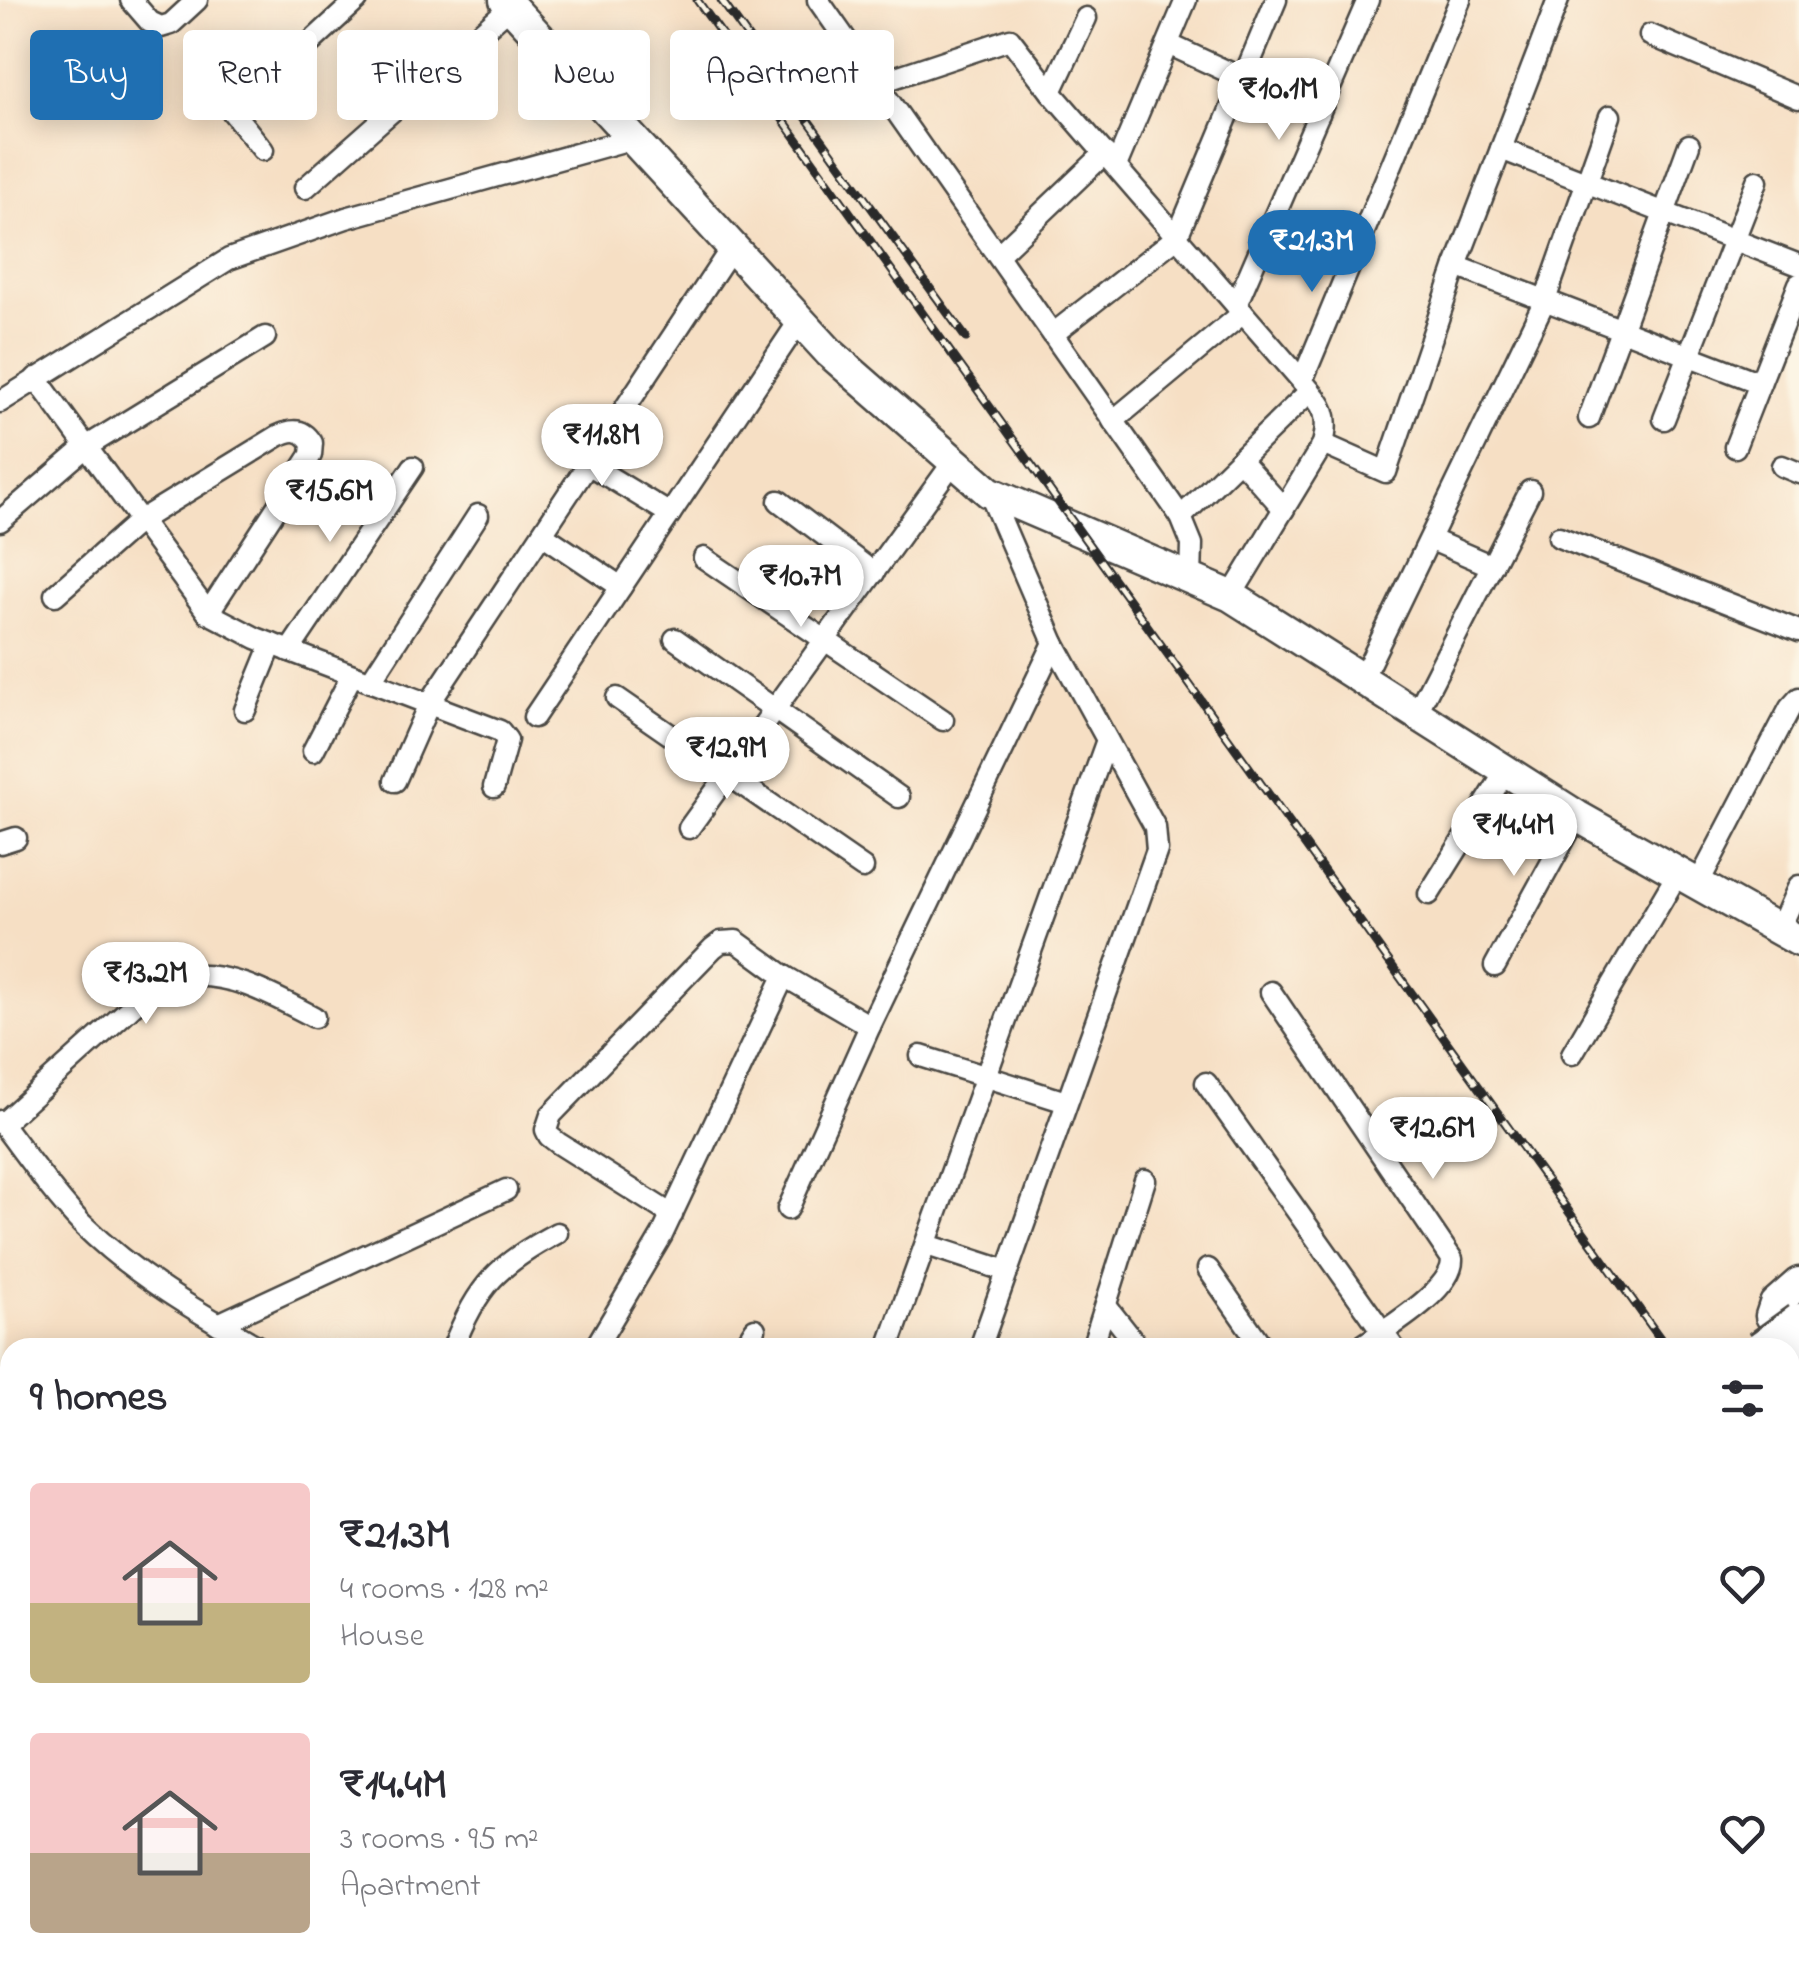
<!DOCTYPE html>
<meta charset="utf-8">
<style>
body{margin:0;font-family:"Indie Flower",sans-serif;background:#f7f7f7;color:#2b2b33;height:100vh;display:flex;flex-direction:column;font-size:38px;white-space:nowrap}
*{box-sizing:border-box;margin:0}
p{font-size:32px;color:#7c7c81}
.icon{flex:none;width:55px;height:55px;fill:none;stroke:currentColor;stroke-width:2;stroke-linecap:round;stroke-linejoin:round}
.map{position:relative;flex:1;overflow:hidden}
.details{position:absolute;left:0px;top:1338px;width:1800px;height:642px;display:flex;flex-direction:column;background:#fff;border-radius:30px 30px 0 0;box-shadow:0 5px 25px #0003}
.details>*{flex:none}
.top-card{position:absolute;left:30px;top:30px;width:1000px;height:90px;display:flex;gap:20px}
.price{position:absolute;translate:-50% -85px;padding:0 22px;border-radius:35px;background:#fff;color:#222;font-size:32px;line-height:65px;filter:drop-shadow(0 2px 5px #0008)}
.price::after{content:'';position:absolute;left:50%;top:60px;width:30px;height:22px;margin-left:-15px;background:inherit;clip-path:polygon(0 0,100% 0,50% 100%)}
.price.active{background:#1f6fb2;color:#fff}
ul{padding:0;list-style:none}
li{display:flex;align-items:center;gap:30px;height:250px;padding:0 30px}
li span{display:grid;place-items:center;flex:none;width:280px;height:200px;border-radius:10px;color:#555}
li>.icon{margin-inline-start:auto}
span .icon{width:120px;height:120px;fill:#fffc;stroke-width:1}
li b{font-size:42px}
h2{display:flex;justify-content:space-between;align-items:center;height:120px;padding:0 30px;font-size:42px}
.chip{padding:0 35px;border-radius:10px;background:#fff;box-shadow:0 5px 25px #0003;font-size:35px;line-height:90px}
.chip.active{background:#1f6fb2;color:#fff}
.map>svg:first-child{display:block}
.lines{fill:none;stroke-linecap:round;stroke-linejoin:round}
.secondary-tunnel{stroke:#cdbba5;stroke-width:30;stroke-dasharray:30 15;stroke-linecap:butt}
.street-casing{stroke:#494642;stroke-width:25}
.secondary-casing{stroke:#494642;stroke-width:35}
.primary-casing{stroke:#494642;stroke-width:38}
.street{stroke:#fff;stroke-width:20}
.secondary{stroke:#fff;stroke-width:30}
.primary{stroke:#fff;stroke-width:32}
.rail-casing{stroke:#2b2b2b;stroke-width:9}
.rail{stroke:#fcf5e5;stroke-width:5;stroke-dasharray:15;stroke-linecap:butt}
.primary-bridge-casing{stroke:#494642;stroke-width:38;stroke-linecap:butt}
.primary-bridge{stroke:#fff;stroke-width:32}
</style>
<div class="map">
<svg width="1799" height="1978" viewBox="0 0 1799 1978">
<rect width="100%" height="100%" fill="#fcf5e5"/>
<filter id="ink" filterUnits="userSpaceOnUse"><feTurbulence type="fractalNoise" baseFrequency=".01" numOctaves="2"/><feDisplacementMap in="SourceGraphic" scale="20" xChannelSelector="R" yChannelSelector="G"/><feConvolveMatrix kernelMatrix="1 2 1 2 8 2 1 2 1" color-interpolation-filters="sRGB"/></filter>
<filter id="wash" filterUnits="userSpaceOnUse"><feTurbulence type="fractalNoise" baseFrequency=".0048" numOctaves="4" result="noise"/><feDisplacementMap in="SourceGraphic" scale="40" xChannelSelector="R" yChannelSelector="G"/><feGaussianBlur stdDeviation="2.25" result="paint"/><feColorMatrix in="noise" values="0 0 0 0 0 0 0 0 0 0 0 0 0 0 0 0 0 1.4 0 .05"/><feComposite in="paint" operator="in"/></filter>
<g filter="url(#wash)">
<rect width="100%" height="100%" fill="#f6dfc4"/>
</g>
<g filter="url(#ink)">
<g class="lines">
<!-- secondary-tunnel -->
<polyline class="secondary-tunnel" points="1790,1410 1799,1404"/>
<!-- street casing -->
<g class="street-casing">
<g id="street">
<polyline points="131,0 150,22 161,27 171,24 197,0"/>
<polyline points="818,0 1181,517 1192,544 1191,579"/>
<polyline points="1650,35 1799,98"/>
<polyline points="1168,44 1319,114"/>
<polyline points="202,74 263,150"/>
<polyline points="878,83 1010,39 1051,92 1302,381"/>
<polyline points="1051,92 1086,18"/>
<polyline points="234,113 357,0"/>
<polyline points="1501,149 1799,265"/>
<polyline points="1116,166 1186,0"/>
<polyline points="305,188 511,6"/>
<polyline points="998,255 1105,153"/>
<polyline points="1456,266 1558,0"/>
<polyline points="1236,305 1368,0"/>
<polyline points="1053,334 1177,237 1276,0"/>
<polyline points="36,378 208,613 256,638 500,731 507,740 494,787"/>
<polyline points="0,402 229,259 346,218 634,138"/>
<polyline points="1589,418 1689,145"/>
<polyline points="1664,419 1757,181"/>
<polyline points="1113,421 1243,313"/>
<polyline points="1323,444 1386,472 1456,266 1760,383"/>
<polyline points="1735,447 1799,284"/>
<polyline points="1240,460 1284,509"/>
<polyline points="588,464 670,514"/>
<polyline points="1782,466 1799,473"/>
<polyline points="779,501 874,573"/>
<polyline points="1181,517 1310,391"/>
<polyline points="0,521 86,447 265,337"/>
<polyline points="542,534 621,587"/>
<polyline points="1559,537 1799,631"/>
<polyline points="1432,540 1492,566"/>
<polyline points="704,558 943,720"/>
<path d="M55,595L139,521L278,436C292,429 303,428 312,443L311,455L208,613"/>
<path d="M1231,596L1323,444C1331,412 1322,405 1302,381L1460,0"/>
<polyline points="675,639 899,797"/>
<polyline points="289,651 413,467"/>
<polyline points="1362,679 1545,300 1610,116"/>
<polyline points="370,682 478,515"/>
<polyline points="617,698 863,868"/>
<polyline points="245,710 272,644"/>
<polyline points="1416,714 1530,491"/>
<polyline points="534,717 800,320"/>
<polyline points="313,751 352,675"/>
<polyline points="395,781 429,704 732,247"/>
<polyline points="689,828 954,461"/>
<polyline points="0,843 16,838"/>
<polyline points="1698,884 1790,708 1799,698"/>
<polyline points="1429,894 1506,771"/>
<polyline points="1779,930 1799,886"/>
<polyline points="1495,966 1577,816"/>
<path d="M1271,992L1452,1259C1454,1290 1383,1331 1359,1348"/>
<polyline points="1572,1054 1678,873"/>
<polyline points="921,1056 1066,1102"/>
<polyline points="1206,1083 1394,1348"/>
<path d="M0,1121C26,1155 52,1193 82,1224C135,1276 196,1311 260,1348"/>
<path d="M2,1124L148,992C157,987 167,980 177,978C224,967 274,996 314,1017"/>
<polyline points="788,1209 870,1026 1054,643 989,492"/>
<polyline points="672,1215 558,1143 549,1136 546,1130 551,1115 713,948 721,942 736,941 784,976 870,1026"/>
<polyline points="927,1245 1007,1271"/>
<polyline points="1208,1269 1263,1348"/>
<polyline points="1106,1306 1139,1348"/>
<polyline points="218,1324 506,1190"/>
<path d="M453,1348C477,1285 499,1264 557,1233"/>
<polyline points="595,1348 662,1235 784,976"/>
<polyline points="743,1348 755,1329"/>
<polyline points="888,1348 1107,740"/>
<polyline points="980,1348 1157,850 1155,827 1054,643"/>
<polyline points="1092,1348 1145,1180"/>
<polyline points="1790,1764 1799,1756"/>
<polyline points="1790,1900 1799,1892"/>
<polyline points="1790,1957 1799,1967"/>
<polyline points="784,1970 790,1978"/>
<polyline points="608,1978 619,1970"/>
<polyline points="1189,1978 1197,1970"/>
<polyline points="1404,1978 1412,1970"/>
<polyline points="1552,1978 1561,1970"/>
<polyline points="1704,1978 1713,1970"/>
</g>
</g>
<!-- secondary casing -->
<g class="secondary-casing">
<g id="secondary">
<polyline points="505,0 830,353 989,492 1231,596 1577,816 1799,941"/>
<polyline points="1795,1350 1771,1316 1775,1304 1799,1283"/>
<polyline points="835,1978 849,1970"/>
<polyline points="999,1978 1009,1970"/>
</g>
</g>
<!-- primary casing -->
<g class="primary-casing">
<g id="primary">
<polyline points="906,1978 916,1970"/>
<polyline points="949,1978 960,1970"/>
</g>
</g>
<!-- street -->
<use href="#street" class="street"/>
<!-- secondary -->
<use href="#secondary" class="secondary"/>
<!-- primary -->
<use href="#primary" class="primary"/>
<!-- rail casing -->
<g class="rail-casing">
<g id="rail">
<polyline points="697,0 1667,1348"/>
<polyline points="721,0 966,338"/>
<polyline points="1790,1518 1799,1530"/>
</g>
</g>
<!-- rail -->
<use href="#rail" class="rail"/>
<!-- primary-bridge casing -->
<g class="primary-bridge-casing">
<g id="primary-bridge">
<polyline points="1760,1348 1799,1320"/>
<polyline points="1790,1356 1799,1350"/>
</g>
</g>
<!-- primary-bridge -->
<use href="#primary-bridge" class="primary-bridge"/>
</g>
</g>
</svg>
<b class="price" style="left:1279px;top:143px">₹10.1M</b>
<b class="price active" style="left:1312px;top:295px">₹21.3M</b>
<b class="price" style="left:602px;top:489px">₹11.8M</b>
<b class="price" style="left:330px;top:545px">₹15.6M</b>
<b class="price" style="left:801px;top:630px">₹10.7M</b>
<b class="price" style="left:727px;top:802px">₹12.9M</b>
<b class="price" style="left:1514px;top:879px">₹14.4M</b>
<b class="price" style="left:146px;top:1027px">₹13.2M</b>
<b class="price" style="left:1433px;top:1182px">₹12.6M</b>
<div class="top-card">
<a class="chip active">Buy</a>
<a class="chip">Rent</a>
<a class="chip">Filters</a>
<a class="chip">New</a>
<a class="chip">Apartment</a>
</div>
<section class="details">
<h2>9 homes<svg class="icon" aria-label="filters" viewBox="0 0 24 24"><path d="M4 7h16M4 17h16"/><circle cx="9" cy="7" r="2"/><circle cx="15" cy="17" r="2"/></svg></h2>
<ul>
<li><span style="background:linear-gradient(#f6c9c9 60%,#c2b280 0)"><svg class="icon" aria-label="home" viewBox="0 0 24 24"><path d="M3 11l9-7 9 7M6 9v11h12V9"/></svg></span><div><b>₹21.3M</b><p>4 rooms · 128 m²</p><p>House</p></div><svg class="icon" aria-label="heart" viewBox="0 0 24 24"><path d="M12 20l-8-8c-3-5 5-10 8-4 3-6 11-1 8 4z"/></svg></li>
<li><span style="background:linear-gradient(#f6c9c9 60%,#b9a48a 0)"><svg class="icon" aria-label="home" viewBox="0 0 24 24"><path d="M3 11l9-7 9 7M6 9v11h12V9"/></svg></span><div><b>₹14.4M</b><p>3 rooms · 95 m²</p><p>Apartment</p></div><svg class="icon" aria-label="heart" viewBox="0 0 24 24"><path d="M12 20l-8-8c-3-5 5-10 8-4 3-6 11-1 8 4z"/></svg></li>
</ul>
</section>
</div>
